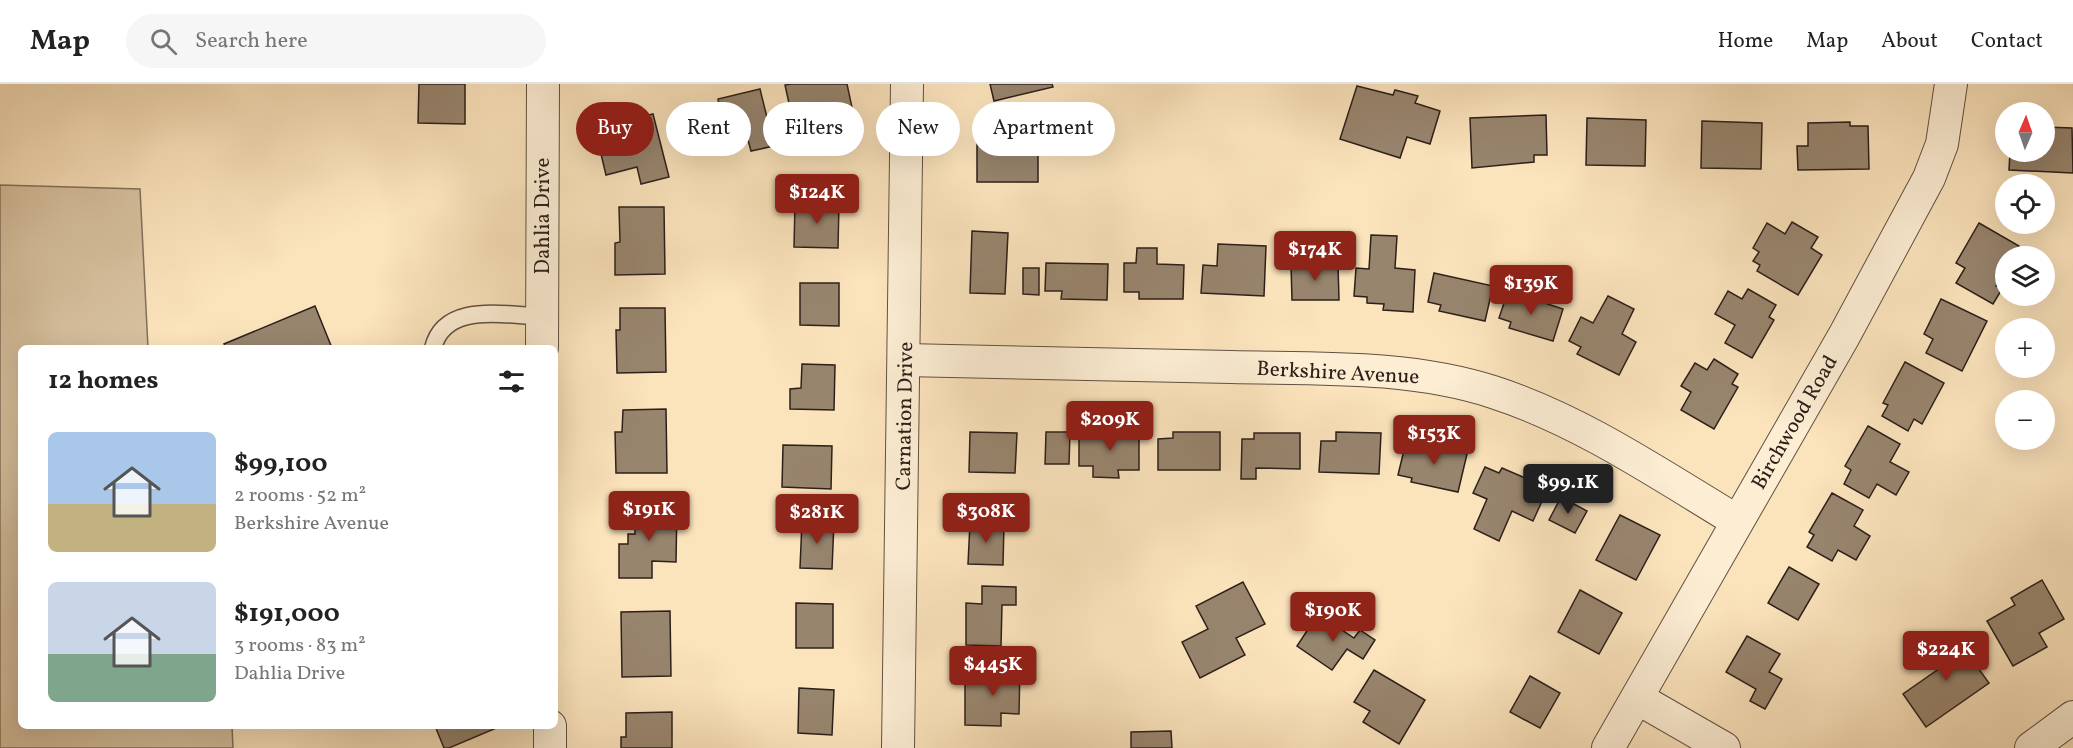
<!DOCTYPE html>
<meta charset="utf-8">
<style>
body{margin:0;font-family:Vollkorn,serif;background:#f6f6f6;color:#222;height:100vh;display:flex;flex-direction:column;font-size:22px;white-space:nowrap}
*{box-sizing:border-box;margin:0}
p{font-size:20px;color:#767676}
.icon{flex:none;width:33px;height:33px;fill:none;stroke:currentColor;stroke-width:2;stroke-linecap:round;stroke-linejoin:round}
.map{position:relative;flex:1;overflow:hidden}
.details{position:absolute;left:18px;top:261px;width:540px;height:384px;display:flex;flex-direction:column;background:#fff;border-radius:9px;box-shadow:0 6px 24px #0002}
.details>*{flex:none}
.banner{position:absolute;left:576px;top:18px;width:570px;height:54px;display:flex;gap:12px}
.needle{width:39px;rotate:2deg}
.tools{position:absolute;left:1995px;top:18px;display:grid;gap:12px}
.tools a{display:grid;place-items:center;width:60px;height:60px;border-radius:50%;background:#fff;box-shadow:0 6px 24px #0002;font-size:30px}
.price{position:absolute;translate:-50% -51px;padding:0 14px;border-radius:6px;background:#8f2418;color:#fff;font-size:20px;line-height:39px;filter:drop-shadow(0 2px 3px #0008)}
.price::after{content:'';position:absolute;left:50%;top:36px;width:18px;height:14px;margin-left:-9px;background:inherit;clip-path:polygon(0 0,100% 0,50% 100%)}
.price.current{background:#222;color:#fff}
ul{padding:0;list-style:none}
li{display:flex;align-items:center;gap:18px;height:150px;padding:0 30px}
li span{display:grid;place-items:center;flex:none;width:168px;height:120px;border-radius:9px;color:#555}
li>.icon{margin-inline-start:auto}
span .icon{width:72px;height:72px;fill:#fffc;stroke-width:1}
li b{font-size:26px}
h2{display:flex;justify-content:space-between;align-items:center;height:72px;padding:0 30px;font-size:26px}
.pill{padding:0 21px;border-radius:27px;background:#fff;box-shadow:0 6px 24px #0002;font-size:21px;line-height:54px}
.pill.current{background:#8f2418;color:#fff}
header{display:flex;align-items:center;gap:36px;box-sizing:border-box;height:84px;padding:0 30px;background:#fff;border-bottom:2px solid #e0e0e0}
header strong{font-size:28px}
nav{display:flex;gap:33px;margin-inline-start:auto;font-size:21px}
.search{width:420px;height:54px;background:#f6f6f6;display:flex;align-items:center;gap:15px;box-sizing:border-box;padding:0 21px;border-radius:33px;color:#767676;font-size:22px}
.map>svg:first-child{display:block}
.green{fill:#d8c2a0;stroke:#82715d;stroke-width:1.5}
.building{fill:#98856e;stroke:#2c201a;stroke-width:1.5}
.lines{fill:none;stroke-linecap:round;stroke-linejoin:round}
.service-casing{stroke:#605142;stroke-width:19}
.minor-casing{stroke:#605142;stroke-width:34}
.service{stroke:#fcedd3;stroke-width:16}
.minor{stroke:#fcedd3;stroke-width:32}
.labels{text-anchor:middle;stroke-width:4.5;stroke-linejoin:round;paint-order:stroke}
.street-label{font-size:21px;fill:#2c201a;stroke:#fcedd3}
</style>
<header>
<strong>Map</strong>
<div class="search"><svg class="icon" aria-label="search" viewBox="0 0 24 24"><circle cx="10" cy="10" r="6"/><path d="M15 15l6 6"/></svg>Search here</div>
<nav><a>Home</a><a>Map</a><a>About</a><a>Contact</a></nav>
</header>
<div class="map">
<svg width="2073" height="664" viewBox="0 0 2073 664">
<rect width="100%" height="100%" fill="#fbe3bc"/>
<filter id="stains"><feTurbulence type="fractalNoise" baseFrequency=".00333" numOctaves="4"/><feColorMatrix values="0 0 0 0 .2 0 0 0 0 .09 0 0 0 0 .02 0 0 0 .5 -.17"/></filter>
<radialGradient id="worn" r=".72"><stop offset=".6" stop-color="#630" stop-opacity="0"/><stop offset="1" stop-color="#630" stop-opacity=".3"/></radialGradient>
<!-- green -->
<polygon class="green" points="0,101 140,105 148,264 21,264 21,642 232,642 233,664 0,664"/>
<!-- building -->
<g class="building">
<polygon points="419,0 465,0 465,40 418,39"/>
<polygon points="791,0 847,0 854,33 836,37 840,56 817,61 812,38 794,42 785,1"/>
<polygon points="990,0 1052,0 1053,3 994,17"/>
<polygon points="1357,2 1393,11 1395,6 1418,12 1415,19 1440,27 1430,60 1407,53 1400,74 1340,55"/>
<polygon points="760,5 774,62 751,67 748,56 713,64 704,25 719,21 718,15"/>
<polygon points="653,30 669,93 641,100 637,83 606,91 596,49 613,45 612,40"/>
<polygon points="1546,31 1547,71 1534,71 1534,78 1472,84 1470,34"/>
<polygon points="1587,34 1646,36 1645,82 1586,81"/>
<polygon points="1702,37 1762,39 1761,85 1701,84"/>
<polygon points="977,38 1013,38 1013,63 1038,63 1038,98 977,98"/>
<polygon points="1850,38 1850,42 1868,42 1869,85 1798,86 1797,62 1808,62 1808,39"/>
<polygon points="2044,43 2072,44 2073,89 2009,86 2010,68 2044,68"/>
<polygon points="795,119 839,119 838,164 794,163"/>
<polygon points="619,123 664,123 665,190 615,191 615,159 620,158"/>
<polygon points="1792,138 1818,153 1811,164 1822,171 1798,211 1757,187 1760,181 1753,177 1759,168 1753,164 1767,139 1785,150"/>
<polygon points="1979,139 2019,162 2013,172 2006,172 2006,185 1996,202 2002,205 1993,220 1956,199 1965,184 1956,179"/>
<polygon points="972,147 1008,149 1005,210 970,209"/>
<polygon points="1371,151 1397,152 1395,184 1415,186 1413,228 1383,226 1384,220 1367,219 1367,213 1354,212 1356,184 1369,185"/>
<polygon points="1218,160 1266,162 1264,212 1201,209 1203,181 1217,182"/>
<polygon points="1137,164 1157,164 1157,180 1184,181 1183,215 1139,215 1139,208 1124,208 1124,179 1136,179"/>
<polygon points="1046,179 1108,180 1107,216 1061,215 1062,207 1045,207"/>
<polygon points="1338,180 1339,216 1292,216 1291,181"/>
<polygon points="1023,184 1039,184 1039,211 1023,210"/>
<polygon points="1434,189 1493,202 1485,237 1439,227 1441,221 1428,218"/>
<polygon points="800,199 839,199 839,242 800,241"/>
<polygon points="1748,205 1776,221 1769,233 1774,236 1752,274 1725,259 1735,241 1715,230 1728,207 1742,215"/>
<polygon points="1508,207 1563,225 1553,257 1509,244 1511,238 1499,234"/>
<polygon points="1608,212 1634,225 1622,250 1636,258 1619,291 1577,270 1581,263 1569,257 1581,233 1593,239"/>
<polygon points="1941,215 1987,237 1962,287 1926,269 1933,255 1924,250"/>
<polygon points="315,222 332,264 226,264 224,260"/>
<polygon points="620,224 665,224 666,288 617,289 616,246 620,246"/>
<polygon points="1714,275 1738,290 1732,300 1738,303 1714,345 1681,326 1691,308 1681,302 1695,279 1707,286"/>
<polygon points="1905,278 1944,299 1922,340 1914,335 1908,347 1882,332 1888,321 1883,319"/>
<polygon points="802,280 835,281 834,326 790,325 790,305 801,304"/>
<polygon points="666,325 667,389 616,389 615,348 622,348 623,326"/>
<polygon points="1868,342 1900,360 1890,378 1909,388 1896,411 1877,400 1869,414 1844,400 1851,386 1845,382"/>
<polygon points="1139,346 1139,386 1118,386 1119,394 1093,393 1093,382 1079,382 1079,354 1091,354 1091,347"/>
<polygon points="970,348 1017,349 1015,389 969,388"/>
<polygon points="1046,348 1070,348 1069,380 1045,380"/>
<polygon points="1173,348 1220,348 1220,386 1158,386 1158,355 1173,354"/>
<polygon points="1336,348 1381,349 1379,390 1319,388 1321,357 1336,357"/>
<polygon points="1254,349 1300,349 1300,385 1256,384 1256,395 1241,395 1242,355 1254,355"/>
<polygon points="1438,359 1448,361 1447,365 1467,370 1458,408 1411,398 1412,394 1398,391 1405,362 1420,365 1421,360 1437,364"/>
<polygon points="783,361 832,362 831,405 782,403"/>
<polygon points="1485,383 1499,389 1502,384 1548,404 1533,437 1512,427 1499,457 1474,445 1487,415 1473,409"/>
<polygon points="1832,409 1863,426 1854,442 1870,452 1856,476 1838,466 1832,477 1807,463 1814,451 1809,448"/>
<polygon points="1561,413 1587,427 1575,449 1549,436"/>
<polygon points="635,422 677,422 676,478 652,477 652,494 619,494 619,460 628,460 628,450 635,450"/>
<polygon points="1620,431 1660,451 1636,496 1596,476"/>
<polygon points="802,437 834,438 832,485 800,484"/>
<polygon points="970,439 1004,440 1003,481 968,480"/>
<polygon points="1789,483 1819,500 1798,536 1768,519"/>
<polygon points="2042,496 2064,535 2039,549 2047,563 2013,582 1987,537 2015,521 2011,514"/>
<polygon points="1243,498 1265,540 1236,554 1245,571 1200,594 1182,558 1208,545 1196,522"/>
<polygon points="982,502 1016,503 1016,521 1002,521 1001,562 966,561 966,519 982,520"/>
<polygon points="1580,506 1622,529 1599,570 1558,548"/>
<polygon points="796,519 833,520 833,564 796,564"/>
<polygon points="670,527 671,592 622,593 621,528"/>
<polygon points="1318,530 1354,554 1360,546 1375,556 1363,575 1347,565 1332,586 1297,562"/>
<polygon points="1953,549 1989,599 1926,643 1903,610 1940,584 1928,567"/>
<polygon points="1747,552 1780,570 1769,588 1782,595 1765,625 1750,617 1756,605 1726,588"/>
<polygon points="989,583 1020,584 1019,630 1001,629 1001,642 965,641 965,598 989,599"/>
<polygon points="1374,586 1425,616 1399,660 1363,638 1370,627 1354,618"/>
<polygon points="1530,592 1560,609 1540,644 1510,628"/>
<polygon points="799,604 834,606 832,651 798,649"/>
<polygon points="672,628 672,664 621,664 621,653 626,653 626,629"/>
<polygon points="435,642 501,642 449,664 444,664"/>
<polygon points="1171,647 1172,664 1131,664 1131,648"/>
</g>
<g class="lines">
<!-- service casing -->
<g class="service-casing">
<path id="service" d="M433,264C445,217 505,232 541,232"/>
</g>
<!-- minor casing -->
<g class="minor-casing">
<g id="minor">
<polyline points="542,264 543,0"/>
<path d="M905,276C1014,279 1123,281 1231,283C1318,285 1409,281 1493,308C1580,336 1659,390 1737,437"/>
<polyline points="1637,614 1724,664"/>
<polyline points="550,642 550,664"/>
<polyline points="898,664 907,0"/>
<polyline points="1608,664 1844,252 1929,94 1942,60 1951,0"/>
<polyline points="2031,664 2073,633"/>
</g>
</g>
<!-- service -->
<use href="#service" class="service"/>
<!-- minor -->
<use href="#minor" class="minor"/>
</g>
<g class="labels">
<!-- street labels -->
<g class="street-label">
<text transform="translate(542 132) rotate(-90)" y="7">Dahlia Drive</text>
<text transform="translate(1338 288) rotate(3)" y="7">Berkshire Avenue</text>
<text transform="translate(904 332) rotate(-89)" y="7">Carnation Drive</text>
<text transform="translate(1794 338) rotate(-60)" y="7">Birchwood Road</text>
</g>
</g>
<rect width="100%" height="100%" filter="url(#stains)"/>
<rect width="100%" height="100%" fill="url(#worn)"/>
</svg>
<div class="tools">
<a><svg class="needle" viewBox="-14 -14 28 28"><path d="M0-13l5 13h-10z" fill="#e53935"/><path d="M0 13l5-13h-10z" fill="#767676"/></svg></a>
<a><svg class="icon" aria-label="locate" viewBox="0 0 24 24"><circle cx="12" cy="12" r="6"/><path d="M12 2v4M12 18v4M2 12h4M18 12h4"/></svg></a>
<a><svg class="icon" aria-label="layers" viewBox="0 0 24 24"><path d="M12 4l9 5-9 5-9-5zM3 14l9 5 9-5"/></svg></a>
<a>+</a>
<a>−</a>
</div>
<b class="price" style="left:817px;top:141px">$124K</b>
<b class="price" style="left:1315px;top:198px">$174K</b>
<b class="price" style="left:1531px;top:232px">$139K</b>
<b class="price" style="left:1110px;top:368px">$209K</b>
<b class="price" style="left:1434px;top:382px">$153K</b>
<b class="price current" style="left:1568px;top:431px">$99.1K</b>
<b class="price" style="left:649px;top:458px">$191K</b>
<b class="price" style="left:986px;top:460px">$308K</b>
<b class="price" style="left:817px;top:461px">$281K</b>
<b class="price" style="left:1333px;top:559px">$190K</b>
<b class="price" style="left:1946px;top:598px">$224K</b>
<b class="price" style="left:993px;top:613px">$445K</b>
<div class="banner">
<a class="pill current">Buy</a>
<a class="pill">Rent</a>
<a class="pill">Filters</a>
<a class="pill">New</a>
<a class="pill">Apartment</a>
</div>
<section class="details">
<h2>12 homes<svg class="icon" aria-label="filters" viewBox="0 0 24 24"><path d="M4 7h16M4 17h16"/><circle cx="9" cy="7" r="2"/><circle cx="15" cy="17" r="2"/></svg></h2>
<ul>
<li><span style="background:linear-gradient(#a9c7e8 60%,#c2b280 0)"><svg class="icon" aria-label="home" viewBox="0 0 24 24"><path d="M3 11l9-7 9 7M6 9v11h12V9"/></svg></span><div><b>$99,100</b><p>2 rooms · 52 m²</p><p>Berkshire Avenue</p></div></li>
<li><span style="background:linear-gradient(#c9d6e8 60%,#7fa58c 0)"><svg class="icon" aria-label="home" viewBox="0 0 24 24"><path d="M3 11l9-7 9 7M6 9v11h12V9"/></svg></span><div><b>$191,000</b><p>3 rooms · 83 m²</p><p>Dahlia Drive</p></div></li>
</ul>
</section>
</div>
